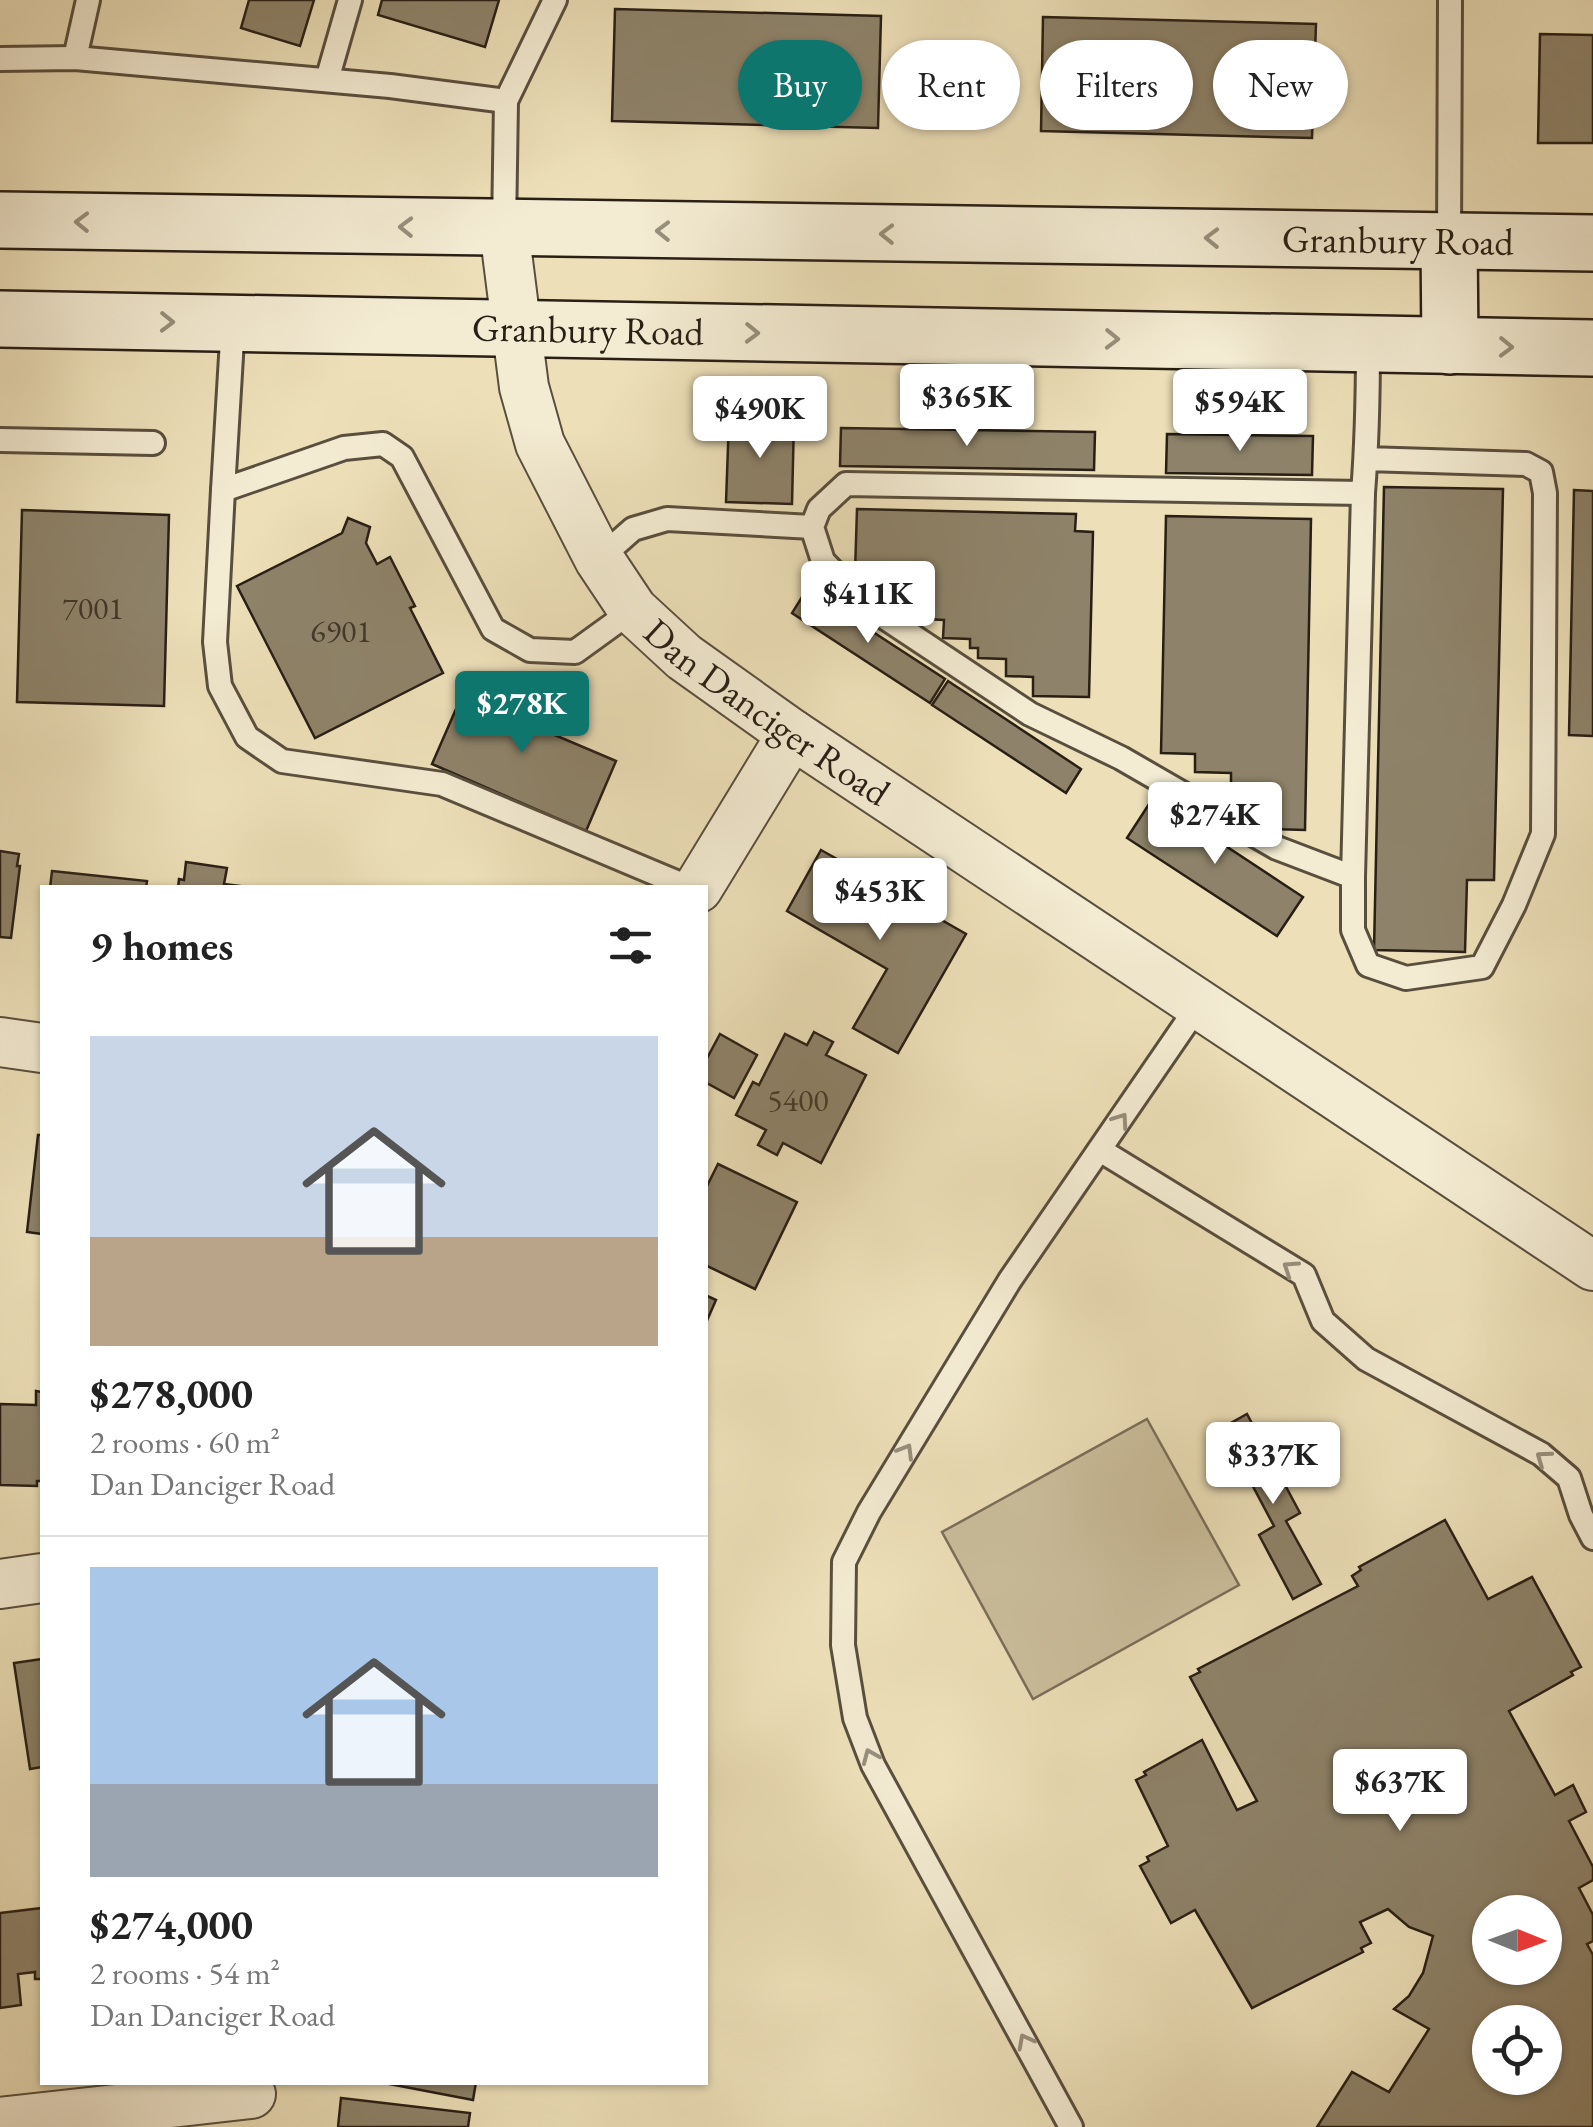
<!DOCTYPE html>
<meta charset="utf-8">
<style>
body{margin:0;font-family:"EB Garamond",serif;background:#f2f2f2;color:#222;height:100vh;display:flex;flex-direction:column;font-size:38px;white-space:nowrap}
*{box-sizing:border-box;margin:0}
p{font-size:32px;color:#767676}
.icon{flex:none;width:55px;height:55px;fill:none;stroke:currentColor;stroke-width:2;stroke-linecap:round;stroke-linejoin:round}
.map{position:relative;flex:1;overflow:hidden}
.panel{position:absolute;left:40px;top:885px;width:668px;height:1200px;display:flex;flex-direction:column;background:#fff;border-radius:0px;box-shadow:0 2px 8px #0004}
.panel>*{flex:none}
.guide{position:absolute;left:738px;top:40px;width:705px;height:90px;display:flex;gap:20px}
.needle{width:65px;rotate:91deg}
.tools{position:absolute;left:1472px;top:1895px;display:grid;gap:20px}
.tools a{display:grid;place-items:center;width:90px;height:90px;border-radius:50%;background:#fff;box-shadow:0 2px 8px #0004;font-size:50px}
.price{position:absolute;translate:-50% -85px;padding:0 22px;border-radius:10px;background:#fff;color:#222;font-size:32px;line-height:65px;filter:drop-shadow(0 2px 5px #0008)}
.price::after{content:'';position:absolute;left:50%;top:60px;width:30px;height:22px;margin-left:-15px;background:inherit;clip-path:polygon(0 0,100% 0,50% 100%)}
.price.selected{background:#0f766e;color:#fff}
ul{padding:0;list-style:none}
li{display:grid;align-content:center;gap:20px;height:530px;padding:0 50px}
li+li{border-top:2px solid #e0e0e0}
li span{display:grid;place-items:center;height:310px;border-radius:0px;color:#555}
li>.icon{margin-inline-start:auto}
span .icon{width:180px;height:180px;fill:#fffc;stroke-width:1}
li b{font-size:42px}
h2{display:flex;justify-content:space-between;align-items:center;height:120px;padding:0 50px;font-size:42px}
.chip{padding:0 35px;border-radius:45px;background:#fff;box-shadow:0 2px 8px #0004;font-size:35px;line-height:90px}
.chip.selected{background:#0f766e;color:#fff}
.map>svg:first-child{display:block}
.green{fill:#ccbf9d;stroke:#7a6f59;stroke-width:2.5}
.building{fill:#8e836a;stroke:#281f15;stroke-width:2.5;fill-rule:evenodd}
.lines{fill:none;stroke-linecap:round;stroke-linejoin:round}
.service-casing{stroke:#594f3e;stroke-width:28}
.minor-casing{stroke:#594f3e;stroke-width:52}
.secondary-casing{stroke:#281f15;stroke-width:60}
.service{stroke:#f3ebd2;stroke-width:22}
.minor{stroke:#f3ebd2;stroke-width:48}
.secondary{stroke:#f3ebd2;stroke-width:55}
.oneway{stroke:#988f7d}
.labels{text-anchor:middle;stroke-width:9;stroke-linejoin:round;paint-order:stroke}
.number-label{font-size:32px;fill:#42382a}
.street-label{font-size:38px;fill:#281f15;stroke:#f3ebd2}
</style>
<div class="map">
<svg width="1593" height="2127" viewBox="0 0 1593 2127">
<rect width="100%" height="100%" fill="#ede0b9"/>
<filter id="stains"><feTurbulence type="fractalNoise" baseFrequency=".002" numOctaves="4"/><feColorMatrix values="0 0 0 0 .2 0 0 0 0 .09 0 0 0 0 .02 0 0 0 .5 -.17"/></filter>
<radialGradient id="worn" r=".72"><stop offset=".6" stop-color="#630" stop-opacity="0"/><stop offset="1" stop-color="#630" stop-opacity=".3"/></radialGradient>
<!-- green -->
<polygon class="green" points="1147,1419 1239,1585 1033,1699 942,1532"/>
<!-- building -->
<g class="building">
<polygon points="249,0 314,0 300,46 241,28"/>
<polygon points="382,0 499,0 485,47 378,15"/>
<polygon points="615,9 881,16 878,128 612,121"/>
<polygon points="1043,17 1316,24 1312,138 1041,131"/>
<polygon points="1540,34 1593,35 1593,143 1538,143"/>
<polygon points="729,419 794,420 792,504 726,502"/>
<polygon points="841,428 1095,432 1094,470 840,466"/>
<polygon points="1167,434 1313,436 1312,475 1166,473"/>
<polygon points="1384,487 1503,489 1494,880 1467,880 1465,952 1374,950"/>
<polygon points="1574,490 1593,491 1593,736 1569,735"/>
<polygon points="857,509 1076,514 1075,531 1093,532 1089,697 1033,696 1033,677 1006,676 1006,659 978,658 978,648 970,648 970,639 943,638 944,620 925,619 925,610 907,610 907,600 890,600 890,582 872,582 872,573 855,572"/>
<polygon points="22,510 169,515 164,706 17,702"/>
<polygon points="1166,516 1311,519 1305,830 1267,829 1268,792 1231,792 1231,773 1195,772 1195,754 1161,753"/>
<polygon points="348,518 370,527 366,543 377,564 390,557 415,606 410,608 443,673 315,738 237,586 342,533"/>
<polygon points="807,589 945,679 930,703 792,613"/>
<polygon points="470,677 551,712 543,730 616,761 586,831 432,764"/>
<polygon points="948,681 1081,769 1066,793 932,705"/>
<polygon points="1153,798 1303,897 1277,936 1127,838"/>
<polygon points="821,850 890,889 880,907 894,915 903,898 966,934 898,1053 853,1028 887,969 787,911"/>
<polygon points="0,851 19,854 17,866 20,866 11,938 0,937"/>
<polygon points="186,862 227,868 224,884 256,888 178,888 179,879 184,880"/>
<polygon points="52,871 147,881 146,888 50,888"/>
<polygon points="814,1032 833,1042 826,1055 866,1075 821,1163 783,1143 777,1155 758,1145 766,1130 736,1115 753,1082 759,1085 785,1034 807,1045"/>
<polygon points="720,1034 757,1055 734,1098 705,1082 705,1062"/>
<polygon points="38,1135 42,1135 42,1234 27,1232"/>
<polygon points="718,1164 797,1202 755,1289 705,1265 705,1190"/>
<polygon points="705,1295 716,1300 705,1325"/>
<polygon points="36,1391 42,1392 42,1481 37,1481 37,1486 0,1485 0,1404 36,1405"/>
<polygon points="1247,1414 1300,1513 1286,1521 1321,1584 1293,1599 1259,1535 1274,1526 1222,1428"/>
<path d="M1445,1520L1488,1599L1532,1577L1581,1667L1571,1672L1573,1675L1509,1711L1555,1795L1573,1785L1586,1812L1569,1821L1593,1867V1880L1579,1888L1593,1915V1941L1587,1944L1593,1955V2127H1317L1352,2072L1389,2092L1429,2029L1394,2009L1409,1996L1423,1973L1433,1936L1409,1927L1388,1909L1360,1922L1371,1943L1361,1948L1363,1952L1252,2008L1195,1910L1171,1923L1140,1866L1149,1861L1147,1857L1168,1846L1136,1780L1146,1775L1144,1772L1202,1740L1237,1810L1257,1801L1190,1677L1200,1672L1198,1669L1358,1586L1352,1576L1361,1570L1359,1567ZM1490,1912H1545V1968H1490ZM1490,2022H1545V2078H1490Z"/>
<polygon points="42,1659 42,1767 30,1769 14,1663"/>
<polygon points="42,1908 42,1979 35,1979 35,1972 18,1974 21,2005 0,2008 0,1913"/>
<polygon points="379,2082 476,2082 473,2100"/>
<polygon points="341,2098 470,2113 468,2127 338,2127"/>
</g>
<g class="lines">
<!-- service casing -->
<g class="service-casing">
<g id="service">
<polyline points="75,58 88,0"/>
<polyline points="0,59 75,58 390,86 506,101"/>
<polyline points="327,80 350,0"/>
<polyline points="504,229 506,101 555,0"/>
<polyline points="1449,241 1450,0"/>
<polyline points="233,323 223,490 344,448 383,444 402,457 493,629 530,650 575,652 633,610"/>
<polyline points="0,440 153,443"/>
<path d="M1366,459L1526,464L1541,472L1545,493L1543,834L1514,905L1482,967L1406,978L1368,965L1353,930V877L1277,848L1121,758L1030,714L863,603L823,561L812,527L819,509L846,484L1363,493C1367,443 1368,394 1368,344"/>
<polyline points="223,490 215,642 220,686 247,737 282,761 442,784 690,888"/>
<polyline points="599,559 633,529 667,519 812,527"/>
<polyline points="1353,877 1363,493"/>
<polyline points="1100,1150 1304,1275 1323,1321 1366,1359 1541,1454 1569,1478 1581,1515 1593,1538"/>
<polyline points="1071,2127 873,1765 855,1718 843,1645 844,1562 869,1512 1010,1280 1200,1003"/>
</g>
</g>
<!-- minor casing -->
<g class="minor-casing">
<g id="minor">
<path id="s1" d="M504,229L524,387L540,444L599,559L633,610L684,657L792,734L1593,1266"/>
<polyline points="698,888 792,734"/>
<polyline points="0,1042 42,1048"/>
<polyline points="0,1584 42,1578"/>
<polyline points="0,2122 251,2094"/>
</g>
</g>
<!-- secondary casing -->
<g class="secondary-casing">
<g id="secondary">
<path id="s2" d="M0,220L1593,243"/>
<polyline points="1449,241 1450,346"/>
<path id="s3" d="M0,319L1593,348"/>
</g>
</g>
<!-- service -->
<use href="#service" class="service"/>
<!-- minor -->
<use href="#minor" class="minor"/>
<!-- secondary -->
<use href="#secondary" class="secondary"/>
</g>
<!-- one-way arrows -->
<defs><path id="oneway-chevron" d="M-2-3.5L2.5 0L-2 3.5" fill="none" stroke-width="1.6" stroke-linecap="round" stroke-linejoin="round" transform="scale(2.5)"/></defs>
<g class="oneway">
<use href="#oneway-chevron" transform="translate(82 222) rotate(-179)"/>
<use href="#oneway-chevron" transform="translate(406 227) rotate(-179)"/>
<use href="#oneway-chevron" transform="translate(663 231) rotate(-179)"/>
<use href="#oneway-chevron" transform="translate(887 234) rotate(-179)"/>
<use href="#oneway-chevron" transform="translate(1212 238) rotate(-179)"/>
<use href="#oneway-chevron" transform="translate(167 322) rotate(1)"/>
<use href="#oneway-chevron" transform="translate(752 333) rotate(1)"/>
<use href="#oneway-chevron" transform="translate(1112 339) rotate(1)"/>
<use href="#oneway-chevron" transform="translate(1506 347) rotate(1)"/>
<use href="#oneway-chevron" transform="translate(1121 1120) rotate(-55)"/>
<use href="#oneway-chevron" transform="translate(1290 1268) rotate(-146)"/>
<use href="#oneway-chevron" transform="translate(906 1451) rotate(-59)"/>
<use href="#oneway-chevron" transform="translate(1543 1458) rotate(-144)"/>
<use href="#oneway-chevron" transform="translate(870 1756) rotate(-113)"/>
<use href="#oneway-chevron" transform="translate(1025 2041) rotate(-118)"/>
</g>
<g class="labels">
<!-- number labels -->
<g class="number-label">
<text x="93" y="619">7001</text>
<text x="341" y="642">6901</text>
<text x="798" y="1111">5400</text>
</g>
<!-- street labels -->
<g class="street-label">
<text dy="13" stroke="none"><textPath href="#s2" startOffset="1398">Granbury Road</textPath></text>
<text dy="13" stroke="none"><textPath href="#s3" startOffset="588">Granbury Road</textPath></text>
<text dy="13" stroke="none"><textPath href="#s1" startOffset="578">Dan Danciger Road</textPath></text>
</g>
</g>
<rect width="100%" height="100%" filter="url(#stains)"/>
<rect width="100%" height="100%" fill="url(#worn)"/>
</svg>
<div class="tools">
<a><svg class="needle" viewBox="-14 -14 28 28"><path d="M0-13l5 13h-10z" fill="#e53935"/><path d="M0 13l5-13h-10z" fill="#767676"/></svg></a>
<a><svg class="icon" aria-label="locate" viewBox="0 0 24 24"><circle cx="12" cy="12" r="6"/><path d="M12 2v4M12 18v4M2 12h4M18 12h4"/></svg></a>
</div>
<b class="price" style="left:967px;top:449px">$365K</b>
<b class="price" style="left:1240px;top:454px">$594K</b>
<b class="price" style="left:760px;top:461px">$490K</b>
<b class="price" style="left:868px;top:646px">$411K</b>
<b class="price selected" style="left:522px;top:756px">$278K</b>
<b class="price" style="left:1215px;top:867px">$274K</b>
<b class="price" style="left:880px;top:943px">$453K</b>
<b class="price" style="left:1273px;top:1507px">$337K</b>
<b class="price" style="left:1400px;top:1834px">$637K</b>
<div class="guide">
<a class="chip selected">Buy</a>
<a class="chip">Rent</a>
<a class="chip">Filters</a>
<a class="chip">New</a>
</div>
<section class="panel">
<h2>9 homes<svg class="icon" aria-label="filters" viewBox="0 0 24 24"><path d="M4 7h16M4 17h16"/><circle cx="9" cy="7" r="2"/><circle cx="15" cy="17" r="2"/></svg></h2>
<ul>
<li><span style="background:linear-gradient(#c9d6e8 65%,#b9a48a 0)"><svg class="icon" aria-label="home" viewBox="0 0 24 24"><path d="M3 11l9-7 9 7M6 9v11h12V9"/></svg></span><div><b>$278,000</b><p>2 rooms · 60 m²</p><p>Dan Danciger Road</p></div></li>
<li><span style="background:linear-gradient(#a9c7e8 70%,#9aa5b1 0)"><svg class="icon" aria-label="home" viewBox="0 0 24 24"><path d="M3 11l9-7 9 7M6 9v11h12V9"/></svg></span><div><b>$274,000</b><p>2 rooms · 54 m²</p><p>Dan Danciger Road</p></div></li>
</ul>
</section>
</div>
